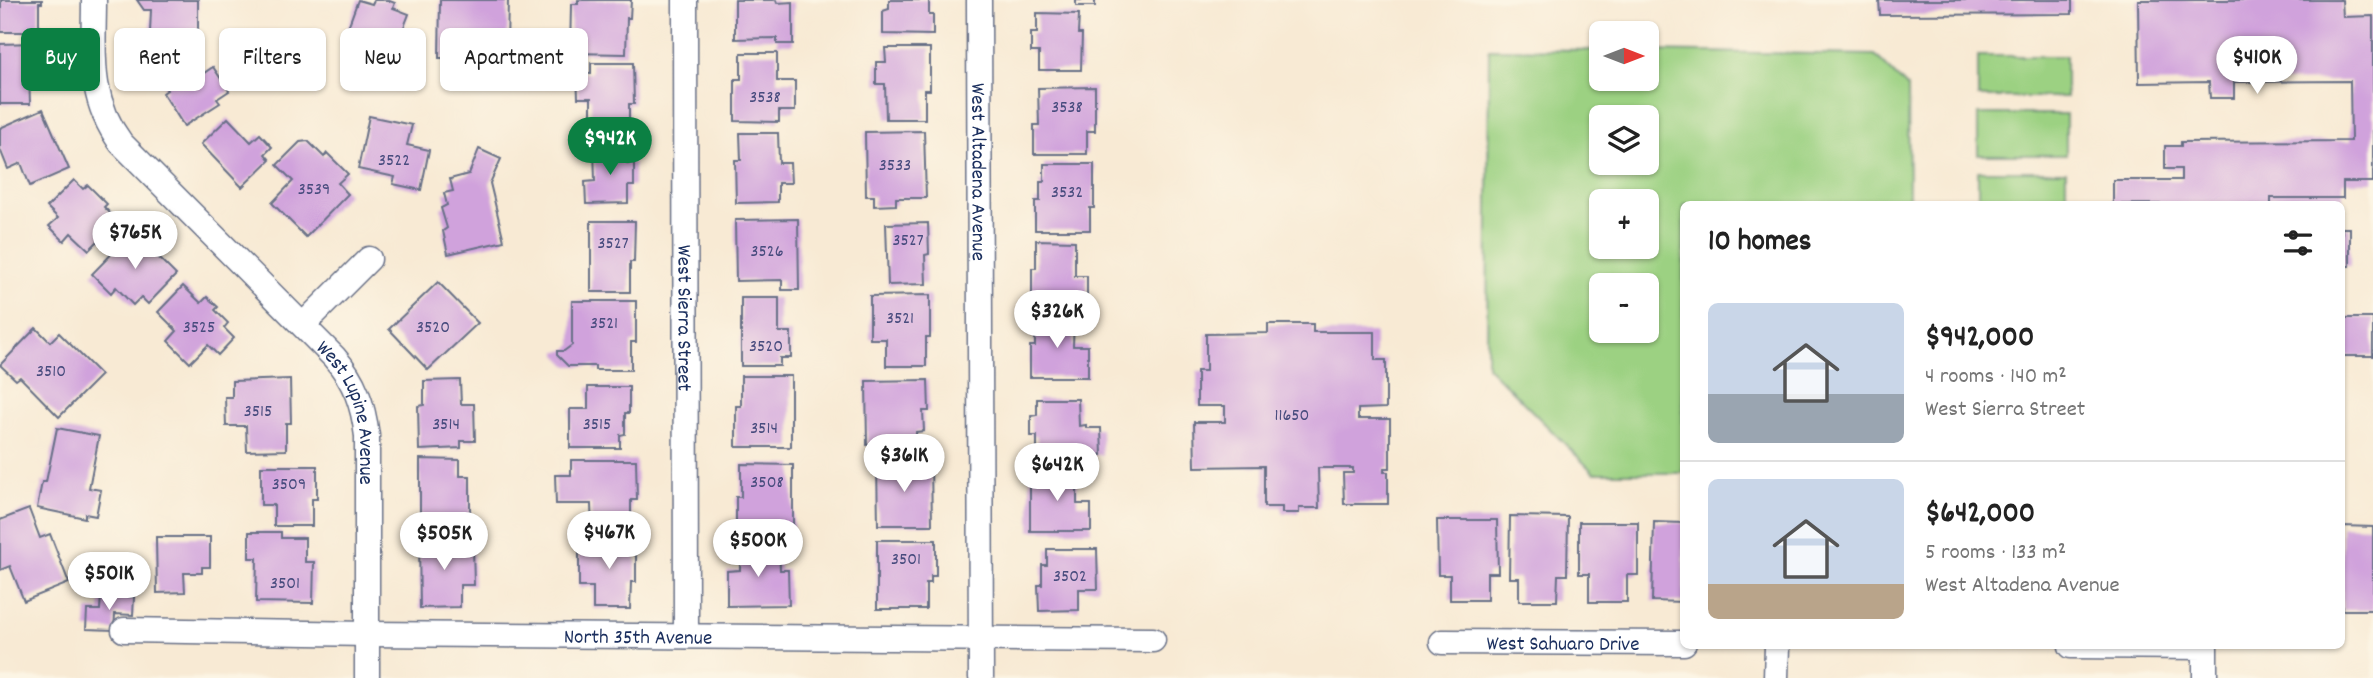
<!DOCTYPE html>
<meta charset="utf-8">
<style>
body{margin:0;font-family:Dekko,sans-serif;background:#f2f2f2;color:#222;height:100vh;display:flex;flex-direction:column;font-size:26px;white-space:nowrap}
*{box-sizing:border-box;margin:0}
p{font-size:23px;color:#767676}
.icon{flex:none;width:38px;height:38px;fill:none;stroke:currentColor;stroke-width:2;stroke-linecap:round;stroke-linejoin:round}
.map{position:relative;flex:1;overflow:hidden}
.drawer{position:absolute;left:1680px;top:201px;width:665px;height:448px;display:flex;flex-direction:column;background:#fff;border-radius:10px;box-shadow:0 2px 5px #0004}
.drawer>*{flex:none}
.top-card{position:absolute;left:21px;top:28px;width:665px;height:63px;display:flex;gap:14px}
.needle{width:46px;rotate:90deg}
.controls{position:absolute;left:1589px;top:21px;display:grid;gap:14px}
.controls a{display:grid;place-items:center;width:70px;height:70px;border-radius:10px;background:#fff;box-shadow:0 2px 5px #0004;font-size:35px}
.price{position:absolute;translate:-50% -60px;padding:0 16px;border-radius:24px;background:#fff;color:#222;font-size:23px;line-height:46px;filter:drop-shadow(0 2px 4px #0008)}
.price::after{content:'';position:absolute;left:50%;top:42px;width:21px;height:16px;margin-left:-10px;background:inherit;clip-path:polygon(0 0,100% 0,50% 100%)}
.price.active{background:#0b8043;color:#fff}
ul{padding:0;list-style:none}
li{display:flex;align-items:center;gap:21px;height:175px;padding:0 28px}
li+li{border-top:2px solid #e0e0e0}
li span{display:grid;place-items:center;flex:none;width:196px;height:140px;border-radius:10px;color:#555}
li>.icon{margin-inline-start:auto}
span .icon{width:84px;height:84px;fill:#fffc;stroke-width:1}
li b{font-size:30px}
h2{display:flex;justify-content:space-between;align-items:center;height:84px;padding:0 28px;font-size:30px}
.tag{padding:0 24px;border-radius:10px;background:#fff;box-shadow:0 2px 5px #0004;font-size:24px;line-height:63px}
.tag.active{background:#0b8043;color:#fff}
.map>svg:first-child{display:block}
.green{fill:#9cd182;stroke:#5c8070;stroke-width:2;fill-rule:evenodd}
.building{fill:#d0a2dc}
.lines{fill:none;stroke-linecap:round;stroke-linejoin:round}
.minor-casing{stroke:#687087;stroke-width:27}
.minor{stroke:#fff;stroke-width:24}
.labels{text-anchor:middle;stroke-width:7;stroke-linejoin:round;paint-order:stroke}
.number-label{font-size:18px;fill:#484c7e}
.street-label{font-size:21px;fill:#1b2f5e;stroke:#fcf5e5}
</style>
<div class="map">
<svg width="2373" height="678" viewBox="0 0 2373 678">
<rect width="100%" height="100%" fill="#fcf5e5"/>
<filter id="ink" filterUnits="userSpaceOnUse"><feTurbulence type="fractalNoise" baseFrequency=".0143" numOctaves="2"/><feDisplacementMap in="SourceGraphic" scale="14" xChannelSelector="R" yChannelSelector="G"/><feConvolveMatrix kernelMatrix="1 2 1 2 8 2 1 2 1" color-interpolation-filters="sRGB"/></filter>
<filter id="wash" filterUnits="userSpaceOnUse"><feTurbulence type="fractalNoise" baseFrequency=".00686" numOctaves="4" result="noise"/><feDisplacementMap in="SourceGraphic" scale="28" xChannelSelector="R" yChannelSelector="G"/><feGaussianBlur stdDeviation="1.57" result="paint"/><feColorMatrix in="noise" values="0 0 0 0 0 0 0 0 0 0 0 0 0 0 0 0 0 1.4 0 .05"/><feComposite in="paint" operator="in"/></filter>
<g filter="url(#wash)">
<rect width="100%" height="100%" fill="#f8ead4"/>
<!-- green -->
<g class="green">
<path d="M1489,49L1601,50V79H1647V51L1875,55L1908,88L1909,205H1684L1683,473H1594L1487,366ZM1601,117H1647V163H1601ZM1647,201V247H1601V201ZM1601,285H1647V331H1601Z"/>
<rect x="1978" y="56" width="88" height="41"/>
<rect x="1978" y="114" width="88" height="41"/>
<rect x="1978" y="171" width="88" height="34"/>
</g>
<g id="blocks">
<!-- building -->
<g class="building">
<polygon points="1,0 42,0 42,3 39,3 39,32 1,32"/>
<polygon points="137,0 198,0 198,33 150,32 151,10 144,10"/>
<polygon points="358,0 372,4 374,0 387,0 395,3 393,8 409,14 395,50 346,33"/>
<polygon points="440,0 508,0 507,46 469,45 469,58 439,58"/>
<polygon points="578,0 631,0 630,18 627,18 626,54 570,53 571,4 578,4"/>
<polygon points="735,0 776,0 777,3 793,2 793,44 777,44 777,38 735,39"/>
<polygon points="889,0 929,0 929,15 933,15 933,35 883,34 883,11 889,9"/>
<rect x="1076" y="0" width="19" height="6"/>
<polygon points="1879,0 2072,0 2072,14 1880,15"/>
<polygon points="2138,0 2342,0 2343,17 2373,16 2373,182 2343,182 2343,198 2271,198 2271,205 2113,204 2113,180 2181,180 2181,169 2165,169 2165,146 2181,146 2181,142 2351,141 2350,81 2234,82 2234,98 2210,98 2209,82 2139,83"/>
<polygon points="1037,13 1079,14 1078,34 1082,34 1081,70 1039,70 1039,52 1031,52 1031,33 1037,33"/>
<polygon points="35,43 35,76 29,76 30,104 0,104 0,44"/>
<polygon points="182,46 201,75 213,67 229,91 217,99 220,103 184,126 163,93 167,90 151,66"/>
<polygon points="885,48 930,48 930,90 925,90 925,119 886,119 885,84 876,84 876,62 886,62"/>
<polygon points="741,53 777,53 777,81 795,81 795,111 779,111 779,122 735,121 735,79 741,79"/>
<polygon points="591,63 633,63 634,104 629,104 629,132 591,132 591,98 578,98 577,73 591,73"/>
<polygon points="1095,87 1095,131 1087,131 1087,154 1034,154 1034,125 1039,125 1038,88"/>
<polygon points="43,109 69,169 30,186 21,163 8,169 0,149 0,128"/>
<polygon points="369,116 412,125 407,145 429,150 421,190 393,184 395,177 358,169"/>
<polygon points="228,118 251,142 260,134 272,147 265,154 270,160 242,187 201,144"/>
<polygon points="924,131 926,198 896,198 896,205 874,206 874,196 866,196 865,132"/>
<polygon points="740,133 778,133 779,163 790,163 791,183 778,183 778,202 736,203 735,160 741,160"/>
<polygon points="308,141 324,157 327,153 348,174 338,183 348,194 306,237 272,203 293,181 277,165 300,142"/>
<polygon points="627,147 627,163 634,163 634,186 628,186 628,203 586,204 585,182 595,181 594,148"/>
<polygon points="479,149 501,159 490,183 504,241 448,254 443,231 447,228 441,208 447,205 444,193 453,191 450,179 469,174"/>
<polygon points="1044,164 1094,164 1094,208 1090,208 1090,230 1035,230 1035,201 1040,201 1040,182 1044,182"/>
<polygon points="74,180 83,189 88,185 107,204 104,207 118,221 89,250 71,233 64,241 49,226 58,218 47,207"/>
<polygon points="798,219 799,290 782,290 782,280 736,281 735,220"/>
<polygon points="591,221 635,221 634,262 630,262 630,292 591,292"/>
<polygon points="928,223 929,254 925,255 926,284 888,285 886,224"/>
<rect x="2342" y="228" width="8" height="38"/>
<polygon points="135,230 158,253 156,255 176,275 148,304 141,297 133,305 116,287 111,293 92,274"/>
<polygon points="1036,240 1075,241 1075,276 1087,276 1087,300 1032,299 1032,268 1036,268"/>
<polygon points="438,282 478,323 428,370 389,329"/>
<polygon points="183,286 201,303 207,297 218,307 215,310 228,323 224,328 234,338 218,355 208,345 190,363 168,341 177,331 158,312"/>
<polygon points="930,295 930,337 926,337 926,366 886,366 886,339 870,339 870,296"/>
<polygon points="741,298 779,298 779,332 791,332 791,358 780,358 780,366 741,366"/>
<polygon points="572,301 636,301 636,342 631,342 631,370 595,370 595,366 568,366 557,355 557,351 564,351 572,345"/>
<polygon points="1035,318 1074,318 1073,346 1088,346 1088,377 1030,377 1030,346 1035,346"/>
<rect x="2342" y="318" width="31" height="38"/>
<polygon points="1268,324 1313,324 1313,332 1375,332 1375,360 1386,360 1386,408 1358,409 1358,419 1390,419 1390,468 1384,468 1384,472 1388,472 1388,504 1344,504 1343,473 1353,473 1353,468 1318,468 1319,508 1299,508 1299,513 1282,513 1282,507 1264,507 1264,466 1195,467 1194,422 1225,422 1225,406 1197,406 1197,371 1206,371 1206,334 1268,333"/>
<polygon points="36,328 50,342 59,333 101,375 59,417 20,377 16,380 0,365"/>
<polygon points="741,376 791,376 791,447 736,447 736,406 741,406"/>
<polygon points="290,379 291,423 286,423 286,450 247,451 246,426 226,426 225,397 232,397 232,381"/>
<polygon points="460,380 461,404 474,404 475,441 461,441 461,448 419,450 418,406 424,405 424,381"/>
<polygon points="928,380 929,411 923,411 924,431 916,432 916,444 867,445 866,381"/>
<polygon points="588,387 629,387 629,413 625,413 625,434 620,435 620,448 570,448 570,409 588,409"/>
<polygon points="1037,399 1078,399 1079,426 1086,425 1086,428 1101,428 1102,455 1037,456 1037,436 1031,436 1031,416 1037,415"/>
<polygon points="57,428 99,436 89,488 101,490 96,516 85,514 85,518 37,508 42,482 46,482"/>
<polygon points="420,459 460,460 460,476 470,476 470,527 420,527"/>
<polygon points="571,460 636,460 637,500 631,500 631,530 592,531 591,504 556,504 555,475 571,475"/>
<polygon points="877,463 931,463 932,525 878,525"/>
<polygon points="741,464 793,465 793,529 736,529 736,497 741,497"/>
<polygon points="261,466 317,466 317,499 312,499 312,526 274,526 274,505 261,505"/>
<polygon points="1030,472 1077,472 1077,504 1091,504 1091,531 1030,531"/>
<polygon points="29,509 40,538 50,534 69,583 24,601 10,566 0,570 0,520"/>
<polygon points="1510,516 1568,517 1567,575 1558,575 1557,601 1519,601 1519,578 1509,578"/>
<polygon points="1437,520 1497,520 1498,573 1487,573 1487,600 1450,600 1450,575 1438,575"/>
<polygon points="1579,522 1638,522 1638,575 1627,575 1627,602 1589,602 1589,574 1579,574"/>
<polygon points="1654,522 1684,523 1684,602 1652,601"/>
<polygon points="2342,526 2373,527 2373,610 2342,610"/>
<polygon points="249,532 281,532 281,538 305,538 305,562 314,562 313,603 256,602 257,558 249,558"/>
<polygon points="156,537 210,537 210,567 202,567 202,573 184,573 185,592 157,593"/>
<polygon points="419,539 459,539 460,547 473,547 474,585 460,585 460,607 420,608"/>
<polygon points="583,539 636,539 636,582 631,582 630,609 593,609 593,587 579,587 579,548 583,548"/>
<polygon points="877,540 936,540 936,576 931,576 931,583 926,583 926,609 877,609"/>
<polygon points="779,546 780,570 788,570 789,605 727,606 727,571 740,570 740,547"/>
<polygon points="1047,549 1097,549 1098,589 1079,589 1079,610 1039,611 1038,585 1042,585 1042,565 1047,565"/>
<polygon points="101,595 134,597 133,615 115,614 114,630 86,629 87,610 100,610"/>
</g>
</g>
</g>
<g filter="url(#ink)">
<use href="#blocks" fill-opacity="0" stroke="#687087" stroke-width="2"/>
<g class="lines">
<!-- minor casing -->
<g class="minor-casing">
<g id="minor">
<path id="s1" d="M94,0C94,53 87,97 121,143L334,357C355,381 363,404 367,436V678"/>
<path id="s2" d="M685,0L686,636"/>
<path id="s3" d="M979,0L981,678"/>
<polyline points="303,325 369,259"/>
<path id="s4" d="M124,630L368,634L1153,640"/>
<path id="s5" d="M1442,642L1684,643"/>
<polyline points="2071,646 2205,647 2205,678"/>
<polyline points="1776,678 1777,646"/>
</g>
</g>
<!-- minor -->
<use href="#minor" class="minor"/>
</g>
</g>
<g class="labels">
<!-- number labels -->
<g class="number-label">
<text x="765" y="102">3538</text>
<text x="1067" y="112">3538</text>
<text x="394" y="165">3522</text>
<text x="895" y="170">3533</text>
<text x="314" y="194">3539</text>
<text x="1067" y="197">3532</text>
<text x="908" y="245">3527</text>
<text x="613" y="248">3527</text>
<text x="767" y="256">3526</text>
<text x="900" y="323">3521</text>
<text x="604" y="328">3521</text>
<text x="199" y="332">3525</text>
<text x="433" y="332">3520</text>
<text x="766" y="351">3520</text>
<text x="51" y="376">3510</text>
<text x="258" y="416">3515</text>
<text x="1292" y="420">11650</text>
<text x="446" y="429">3514</text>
<text x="597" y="429">3515</text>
<text x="764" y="433">3514</text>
<text x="767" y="487">3508</text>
<text x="289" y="489">3509</text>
<text x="906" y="564">3501</text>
<text x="1070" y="581">3502</text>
<text x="285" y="588">3501</text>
</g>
<!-- street labels -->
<g class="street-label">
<text dy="7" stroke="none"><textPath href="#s3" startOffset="172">West Altadena Avenue</textPath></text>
<text dy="7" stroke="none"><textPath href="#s2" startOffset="318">West Sierra Street</textPath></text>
<text dy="7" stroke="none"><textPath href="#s1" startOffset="509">West Lupine Avenue</textPath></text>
<text dy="7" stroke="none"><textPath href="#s4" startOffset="514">North 35th Avenue</textPath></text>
<text dy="7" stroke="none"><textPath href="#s5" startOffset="121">West Sahuaro Drive</textPath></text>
</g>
</g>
</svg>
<div class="controls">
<a><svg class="needle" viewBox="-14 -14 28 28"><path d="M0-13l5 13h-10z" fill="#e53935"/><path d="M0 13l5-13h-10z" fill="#767676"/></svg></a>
<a><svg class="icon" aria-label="layers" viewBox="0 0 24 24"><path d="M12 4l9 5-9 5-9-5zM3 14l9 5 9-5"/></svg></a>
<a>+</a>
<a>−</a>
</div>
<b class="price" style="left:2257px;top:96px">$410K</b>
<b class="price active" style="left:610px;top:177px">$942K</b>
<b class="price" style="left:135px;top:271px">$765K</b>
<b class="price" style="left:1057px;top:350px">$326K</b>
<b class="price" style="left:904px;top:494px">$361K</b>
<b class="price" style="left:1057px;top:503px">$642K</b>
<b class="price" style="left:609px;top:571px">$467K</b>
<b class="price" style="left:444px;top:572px">$505K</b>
<b class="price" style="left:758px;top:579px">$500K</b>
<b class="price" style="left:109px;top:612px">$501K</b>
<div class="top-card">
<a class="tag active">Buy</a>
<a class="tag">Rent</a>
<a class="tag">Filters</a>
<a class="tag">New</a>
<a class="tag">Apartment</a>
</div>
<section class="drawer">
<h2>10 homes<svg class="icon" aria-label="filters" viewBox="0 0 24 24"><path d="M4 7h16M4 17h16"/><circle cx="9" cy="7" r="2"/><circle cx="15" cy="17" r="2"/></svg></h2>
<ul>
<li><span style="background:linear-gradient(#c9d6e8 65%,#9aa5b1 0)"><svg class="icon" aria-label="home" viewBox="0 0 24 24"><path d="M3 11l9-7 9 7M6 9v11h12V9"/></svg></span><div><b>$942,000</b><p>4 rooms · 140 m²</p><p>West Sierra Street</p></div></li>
<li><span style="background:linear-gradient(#c9d6e8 75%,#b9a48a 0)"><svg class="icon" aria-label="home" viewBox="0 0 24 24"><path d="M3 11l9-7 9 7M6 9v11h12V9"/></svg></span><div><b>$642,000</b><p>5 rooms · 133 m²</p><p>West Altadena Avenue</p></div></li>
</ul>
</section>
</div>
